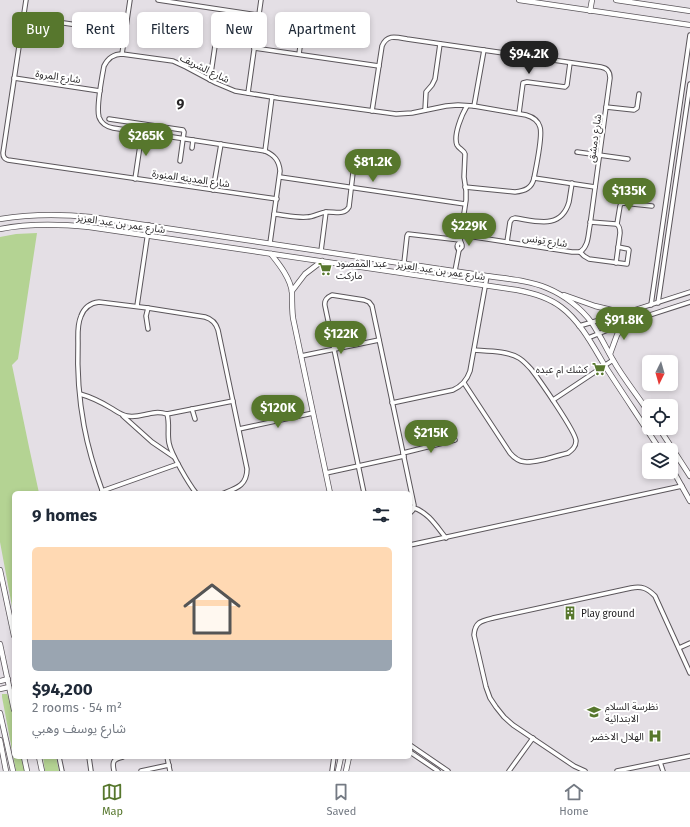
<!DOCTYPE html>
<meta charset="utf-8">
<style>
body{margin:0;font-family:"Fira Sans","Noto Sans Arabic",sans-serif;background:#f6f6f7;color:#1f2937;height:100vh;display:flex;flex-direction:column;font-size:15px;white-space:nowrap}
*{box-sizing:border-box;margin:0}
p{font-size:13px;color:#747a83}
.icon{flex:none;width:22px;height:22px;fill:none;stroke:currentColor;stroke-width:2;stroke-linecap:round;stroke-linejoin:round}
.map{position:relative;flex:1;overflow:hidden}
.side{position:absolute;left:12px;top:491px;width:400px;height:268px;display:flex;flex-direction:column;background:#fff;border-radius:6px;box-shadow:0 2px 6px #0003}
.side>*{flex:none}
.banner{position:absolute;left:12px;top:12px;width:400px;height:36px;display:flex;gap:8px}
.needle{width:26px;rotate:185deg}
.buttons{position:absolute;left:642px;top:355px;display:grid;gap:8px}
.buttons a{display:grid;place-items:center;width:36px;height:36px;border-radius:6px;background:#fff;box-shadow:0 2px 6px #0003;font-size:20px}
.price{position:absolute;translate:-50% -34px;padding:0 9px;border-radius:14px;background:#57772d;color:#fff;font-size:13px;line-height:26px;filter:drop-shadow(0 1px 2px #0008)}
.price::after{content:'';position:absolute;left:50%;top:24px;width:12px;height:9px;margin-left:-6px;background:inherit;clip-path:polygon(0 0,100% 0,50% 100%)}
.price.selected{background:#222;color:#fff}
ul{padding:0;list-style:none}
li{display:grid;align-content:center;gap:8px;height:212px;padding:0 20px}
li span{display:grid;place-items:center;height:124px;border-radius:6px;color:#555}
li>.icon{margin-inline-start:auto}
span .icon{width:72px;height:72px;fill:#fffc;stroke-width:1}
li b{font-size:17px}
h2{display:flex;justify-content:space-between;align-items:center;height:48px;padding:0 20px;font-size:17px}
.chip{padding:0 14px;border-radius:6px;background:#fff;box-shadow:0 2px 6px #0003;font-size:14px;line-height:36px}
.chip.selected{background:#57772d;color:#fff}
.tabs{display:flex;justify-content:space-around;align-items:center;height:56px;border-top:1px solid #e0e1e3;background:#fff;font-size:11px;color:#747a83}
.tabs a{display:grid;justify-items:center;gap:2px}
.tabs .selected{color:#57772d}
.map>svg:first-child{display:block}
.green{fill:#b4d393}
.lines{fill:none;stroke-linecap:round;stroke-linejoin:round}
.street-casing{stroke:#5b565b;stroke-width:5.5}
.secondary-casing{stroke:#5b565b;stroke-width:6}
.street{stroke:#fff;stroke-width:3.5}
.secondary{stroke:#fff;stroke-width:4.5}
.labels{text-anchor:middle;stroke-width:4;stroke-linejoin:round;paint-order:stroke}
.street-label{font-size:10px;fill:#262426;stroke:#fff}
.poi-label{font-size:10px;fill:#262426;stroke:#fff;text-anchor:start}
.district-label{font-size:14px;font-weight:bold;letter-spacing:1px;fill:#262426;stroke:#fff}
</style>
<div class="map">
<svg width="690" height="771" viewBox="0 0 690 771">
<rect width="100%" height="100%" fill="#e4dfe5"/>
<!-- green -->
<g class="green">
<polygon points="37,233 18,359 12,365 29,447 39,493 14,493 14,617 0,542 0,237 16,234"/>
<path d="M2,694H7C16,710 14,739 14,757H22L25,771H16L2,697Z"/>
<polygon points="43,757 56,757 59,771 45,771"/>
</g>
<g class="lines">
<!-- street casing -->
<g class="street-casing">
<g id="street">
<path d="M26,0L3,153C3,156 4,159 8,160L277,199"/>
<polyline points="158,0 258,15"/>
<polyline points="23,17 125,32"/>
<polyline points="290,22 300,23 303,26 299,54"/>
<polyline points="254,48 379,66"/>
<polyline points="122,54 130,0"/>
<polyline points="14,78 100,91"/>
<polyline points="210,80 216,39"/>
<polyline points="248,93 261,0"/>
<polyline points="474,106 484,50"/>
<polyline points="606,107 634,110 637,108 639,94"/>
<polyline points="425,110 426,92 432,85 435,79 440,44"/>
<path d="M372,111L382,46C387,34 396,37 407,39L601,67C607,68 610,71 610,78L590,225C588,234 589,246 580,252"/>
<polyline points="519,113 523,83 527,82 565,87 567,85 570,63"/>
<polyline points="109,119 183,130 184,132 180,161"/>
<polyline points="192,148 193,140"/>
<polyline points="265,151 272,97"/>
<polyline points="577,152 628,159"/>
<polyline points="280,177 465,204"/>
<polyline points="534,178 595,187"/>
<polyline points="135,179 142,132"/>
<polyline points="213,190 221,144"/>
<path d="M274,214C285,215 296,218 307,217C313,217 319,213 326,212C334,211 344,216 349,207L354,164"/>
<path d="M590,222L616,224C619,225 620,230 620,233L616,263"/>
<polyline points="617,224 620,206 621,204 623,203 652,206"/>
<polyline points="461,235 572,252 580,252"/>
<path d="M507,242L510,222L512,219L515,218C536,221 561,230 569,202C570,196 571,190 572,183"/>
<path d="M270,243L280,171C279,160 274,155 265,151L113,128C107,127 101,123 99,117C96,107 102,77 104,66C108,58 113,54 122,54L173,61L186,67L216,83L235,91L278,98L396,114L412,113L446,106L458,105L474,106L526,115C533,117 538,120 540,127C543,136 536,167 534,178C532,188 525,191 515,192L465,187"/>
<path d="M459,250C456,247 457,244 460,242"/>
<polyline points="321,251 326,212"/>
<polyline points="580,252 584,256 589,259 627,264 629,250 628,249 618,247"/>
<polyline points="404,263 407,236 408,234 460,240"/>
<path d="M455,271L459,250L462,247V245L460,240L466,200V191L464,177L465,154C464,150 459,149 457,145C453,135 462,114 467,106"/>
<polyline points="658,303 690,84"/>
<polyline points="651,305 690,35"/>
<polyline points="137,306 149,225"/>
<polyline points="579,326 631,311 690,292"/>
<polyline points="148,329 146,316 148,308"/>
<polyline points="588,338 625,323 690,302"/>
<polyline points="301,356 379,340"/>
<path d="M464,383L510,453C521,466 531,462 546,459C553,457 560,455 568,453C572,450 576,447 576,441C576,432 538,378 531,369C527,365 524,361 519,358C508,351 488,351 474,350"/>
<path d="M80,394C91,397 101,402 111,408C116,411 121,415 127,416C141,419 151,409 167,414L233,401"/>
<polyline points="553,400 613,360"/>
<path d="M392,403L453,390C462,386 467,380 470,371L487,276"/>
<polyline points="192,409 195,419"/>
<path d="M167,414C170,424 167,433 169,443C171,454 189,484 196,493"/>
<polyline points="123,416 152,442 174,457"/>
<polyline points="239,429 313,413"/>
<polyline points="403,453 455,440"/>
<polyline points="326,473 404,456"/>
<polyline points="102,491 178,464"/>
<path d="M103,493C95,471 88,448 84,426C79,399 77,371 78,343C78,334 77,325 81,316C84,308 90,303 99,302L148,308L205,317C212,319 216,323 218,330L247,469C247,485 237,488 224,493"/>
<path d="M364,493L325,306C324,301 327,297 332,295L364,300L369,302L372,306L414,505L413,510L410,513"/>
<path d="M414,508C428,512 437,527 446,538"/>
<polyline points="410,545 682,486"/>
<polyline points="679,648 690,643"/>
<polyline points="410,745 448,771"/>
<polyline points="410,752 438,771"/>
<polyline points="59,757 62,771"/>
<polyline points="89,757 91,771"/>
<polyline points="167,757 170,771"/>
<polyline points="660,762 663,771"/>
<path d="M114,771C112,762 113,759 123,757"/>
<polyline points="141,771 169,765"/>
<polyline points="332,771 334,757"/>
<polyline points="509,771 533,738"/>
<path d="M585,771L574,766L513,725L504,717L496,707L490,698L486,687L474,635C475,622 481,621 493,618L631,588C642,586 647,588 655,596L690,673"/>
<polyline points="617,771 690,756"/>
</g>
</g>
<!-- secondary casing -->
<g class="secondary-casing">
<g id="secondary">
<polyline points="519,0 690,25"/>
<polyline points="616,0 690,11"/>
<polyline points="590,11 592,0"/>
<path d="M0,219C30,214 61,214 91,217L487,276C507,279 528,280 547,288C564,295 581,308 592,323C600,335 606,348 613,360C623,378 638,396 649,413"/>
<path d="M0,229C30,223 60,224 89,227L517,290C533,293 548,297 561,307C580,321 593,346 605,366C623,394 642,422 660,450"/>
<path d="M271,254C279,264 291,279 292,293C292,302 292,310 293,318L330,493"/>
<polyline points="292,291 305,274 322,261"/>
<polyline points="564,295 595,306 624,313"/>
<polyline points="610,354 617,335 625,323"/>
<polyline points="659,428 690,476"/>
<polyline points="671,467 690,501"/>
<polyline points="0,570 14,636"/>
<polyline points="0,644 14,710"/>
<polyline points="0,681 8,679"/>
<polyline points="0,689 9,687"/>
<polyline points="0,713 13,771"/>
<polyline points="0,740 6,771"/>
<polyline points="24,757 27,771"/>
<polyline points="39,757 42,771"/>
<polyline points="338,771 341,757"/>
<polyline points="346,771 349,757"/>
</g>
</g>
<!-- street -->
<use href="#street" class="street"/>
<!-- secondary -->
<use href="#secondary" class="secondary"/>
</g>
<!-- icons -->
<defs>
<g id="supermarket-bare" transform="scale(1.08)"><path d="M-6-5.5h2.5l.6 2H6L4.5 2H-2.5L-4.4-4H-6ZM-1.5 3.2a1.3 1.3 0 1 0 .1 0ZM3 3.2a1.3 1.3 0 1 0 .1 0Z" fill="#57772d" stroke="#fff" stroke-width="2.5" paint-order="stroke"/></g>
<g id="building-bare" transform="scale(1.08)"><path d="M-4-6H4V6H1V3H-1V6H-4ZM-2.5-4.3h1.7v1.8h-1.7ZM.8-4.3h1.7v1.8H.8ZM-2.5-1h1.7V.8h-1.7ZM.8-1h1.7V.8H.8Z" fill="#57772d" stroke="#fff" stroke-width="2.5" paint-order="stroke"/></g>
<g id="school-bare" transform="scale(1.08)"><path d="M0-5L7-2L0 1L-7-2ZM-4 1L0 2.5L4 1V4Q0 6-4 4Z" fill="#57772d" stroke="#fff" stroke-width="2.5" paint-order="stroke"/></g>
<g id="hospital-bare" transform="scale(1.08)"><path d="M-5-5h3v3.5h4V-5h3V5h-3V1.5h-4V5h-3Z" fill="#57772d" stroke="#fff" stroke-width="2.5" paint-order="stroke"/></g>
</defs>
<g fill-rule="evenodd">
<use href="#supermarket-bare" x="325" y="269"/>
<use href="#supermarket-bare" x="599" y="369"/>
<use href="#building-bare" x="570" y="613"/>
<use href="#school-bare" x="594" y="712"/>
<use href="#hospital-bare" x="655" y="736"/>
</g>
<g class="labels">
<!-- street labels -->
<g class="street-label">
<text transform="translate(205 68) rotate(26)" y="4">شارع الشريف</text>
<text transform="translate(58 76) rotate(8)" y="4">شارع المروة</text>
<text transform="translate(594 138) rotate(-82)" y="4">شارع دمشق</text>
<text transform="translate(191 178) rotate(8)" y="4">شارع المدينه المنورة</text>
<text transform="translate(121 223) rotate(8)" y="4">شارع عمر بن عبد العزيز</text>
<text transform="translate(545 240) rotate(8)" y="4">شارع تونس</text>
<text transform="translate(441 270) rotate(8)" y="4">شارع عمر بن عبد العزيز</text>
</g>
<!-- poi labels -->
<g class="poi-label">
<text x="336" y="267">عبد المقصود<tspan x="336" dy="12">ماركت</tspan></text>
<text x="588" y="373" text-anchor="end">كشك ام عبده</text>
<text x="581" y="617">Play ground</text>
<text x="605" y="710">نظرسة السلام<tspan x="605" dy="12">الابتدائية</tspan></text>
<text x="644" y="740" text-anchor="end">الهلال الاخضر</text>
</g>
<!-- district labels -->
<g class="district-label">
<text x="181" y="109">9</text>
</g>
</g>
</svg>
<div class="buttons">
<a><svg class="needle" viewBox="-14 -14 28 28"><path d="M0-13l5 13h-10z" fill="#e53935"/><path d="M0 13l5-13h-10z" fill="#747a83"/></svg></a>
<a><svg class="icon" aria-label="locate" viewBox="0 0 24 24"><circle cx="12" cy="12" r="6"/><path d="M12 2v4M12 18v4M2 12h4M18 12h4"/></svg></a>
<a><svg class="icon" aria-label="layers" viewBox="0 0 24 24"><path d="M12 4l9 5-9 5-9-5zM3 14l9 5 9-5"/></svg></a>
</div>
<b class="price selected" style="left:529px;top:75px">$94.2K</b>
<b class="price" style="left:146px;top:157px">$265K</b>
<b class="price" style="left:373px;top:183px">$81.2K</b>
<b class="price" style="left:629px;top:212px">$135K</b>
<b class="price" style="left:469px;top:247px">$229K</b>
<b class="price" style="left:624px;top:341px">$91.8K</b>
<b class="price" style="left:341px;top:355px">$122K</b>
<b class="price" style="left:278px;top:429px">$120K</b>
<b class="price" style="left:431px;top:454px">$215K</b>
<div class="banner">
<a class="chip selected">Buy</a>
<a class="chip">Rent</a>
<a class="chip">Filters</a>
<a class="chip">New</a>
<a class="chip">Apartment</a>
</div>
<section class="side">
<h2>9 homes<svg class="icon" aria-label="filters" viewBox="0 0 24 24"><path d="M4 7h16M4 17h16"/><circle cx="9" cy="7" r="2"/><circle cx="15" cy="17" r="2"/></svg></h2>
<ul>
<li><span style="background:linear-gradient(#ffd9b3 75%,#9aa5b1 0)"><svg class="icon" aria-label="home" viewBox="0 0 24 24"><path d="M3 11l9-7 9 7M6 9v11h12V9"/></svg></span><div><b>$94,200</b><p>2 rooms · 54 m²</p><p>شارع يوسف وهبي</p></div></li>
</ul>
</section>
</div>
<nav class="tabs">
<a class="selected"><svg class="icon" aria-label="map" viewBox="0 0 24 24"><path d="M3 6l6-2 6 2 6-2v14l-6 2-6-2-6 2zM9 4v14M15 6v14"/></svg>Map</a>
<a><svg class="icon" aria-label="saved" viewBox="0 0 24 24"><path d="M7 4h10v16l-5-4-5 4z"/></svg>Saved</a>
<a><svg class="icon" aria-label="home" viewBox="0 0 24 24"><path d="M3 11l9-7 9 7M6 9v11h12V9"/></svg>Home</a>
</nav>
